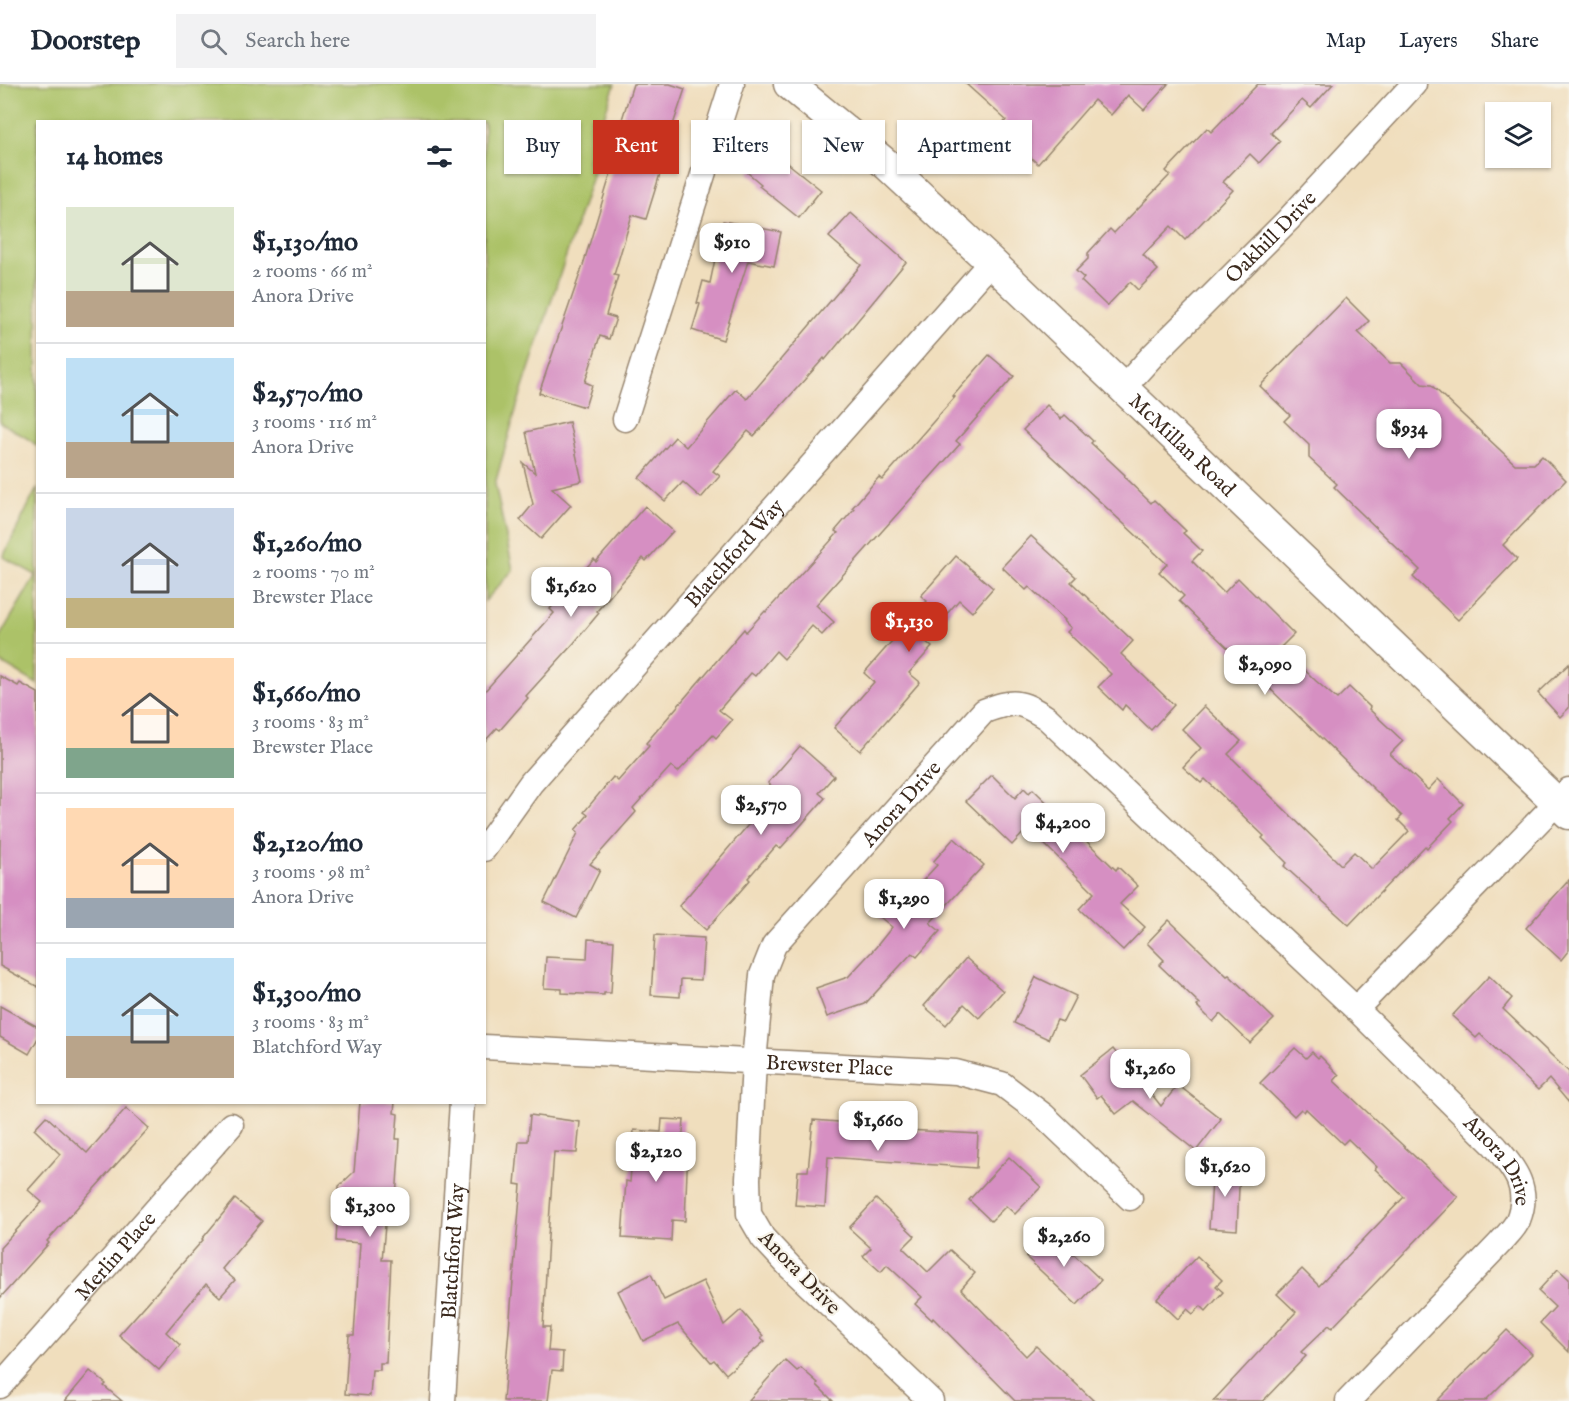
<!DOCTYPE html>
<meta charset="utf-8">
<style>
body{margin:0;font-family:"IM FELL English",serif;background:#f2f2f3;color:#1f2937;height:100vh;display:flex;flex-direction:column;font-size:22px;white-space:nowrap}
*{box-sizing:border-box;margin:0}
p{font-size:20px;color:#747a83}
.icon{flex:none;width:33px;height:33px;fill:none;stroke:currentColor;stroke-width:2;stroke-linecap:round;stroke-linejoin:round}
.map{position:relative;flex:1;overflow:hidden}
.panel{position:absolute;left:36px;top:36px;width:450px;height:984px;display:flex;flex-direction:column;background:#fff;border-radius:0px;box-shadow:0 2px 4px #0004}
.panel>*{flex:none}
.guide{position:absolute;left:504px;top:36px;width:570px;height:54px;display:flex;gap:12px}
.controls{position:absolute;left:1485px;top:18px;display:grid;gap:12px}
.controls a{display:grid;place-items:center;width:66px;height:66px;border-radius:0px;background:#fff;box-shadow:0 2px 4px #0004;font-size:30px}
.price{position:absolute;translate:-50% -51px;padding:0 14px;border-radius:12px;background:#fff;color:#222;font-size:20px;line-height:39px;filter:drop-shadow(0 2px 3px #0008)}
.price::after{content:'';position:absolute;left:50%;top:36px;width:18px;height:14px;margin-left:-9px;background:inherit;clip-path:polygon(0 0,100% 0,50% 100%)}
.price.selected{background:#c8321e;color:#fff}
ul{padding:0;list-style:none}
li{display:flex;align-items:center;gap:18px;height:150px;padding:0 30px}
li+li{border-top:2px solid #e0e1e3}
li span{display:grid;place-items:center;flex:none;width:168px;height:120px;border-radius:0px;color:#555}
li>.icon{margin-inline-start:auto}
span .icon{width:72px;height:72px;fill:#fffc;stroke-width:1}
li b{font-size:26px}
h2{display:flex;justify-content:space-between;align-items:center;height:72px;padding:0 30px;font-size:26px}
.tag{padding:0 21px;border-radius:0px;background:#fff;box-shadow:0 2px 4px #0004;font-size:21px;line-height:54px}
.tag.selected{background:#c8321e;color:#fff}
header{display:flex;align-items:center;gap:36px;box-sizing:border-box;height:84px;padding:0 30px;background:#fff;border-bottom:2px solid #e0e1e3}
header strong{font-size:28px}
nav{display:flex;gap:33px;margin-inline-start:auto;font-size:21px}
.search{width:420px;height:54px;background:#f2f2f3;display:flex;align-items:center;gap:15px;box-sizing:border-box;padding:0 21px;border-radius:0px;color:#747a83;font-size:22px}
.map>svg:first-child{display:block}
.green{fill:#acc267;stroke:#747642;stroke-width:1.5}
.building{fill:#d68fc2}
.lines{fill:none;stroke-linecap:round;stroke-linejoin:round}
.minor-casing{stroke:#96846e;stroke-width:27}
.tertiary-casing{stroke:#96846e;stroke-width:33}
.minor{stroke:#fff;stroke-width:24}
.tertiary{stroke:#fff;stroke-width:30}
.labels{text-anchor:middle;stroke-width:4.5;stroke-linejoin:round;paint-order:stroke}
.street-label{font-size:21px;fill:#3b2a1e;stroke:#f7f3e8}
</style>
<header>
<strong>Doorstep</strong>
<div class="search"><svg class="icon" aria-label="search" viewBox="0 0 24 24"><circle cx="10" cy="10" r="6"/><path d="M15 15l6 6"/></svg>Search here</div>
<nav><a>Map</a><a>Layers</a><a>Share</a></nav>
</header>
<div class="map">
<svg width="1569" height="1317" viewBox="0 0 1569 1317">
<rect width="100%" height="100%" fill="#f7f3e8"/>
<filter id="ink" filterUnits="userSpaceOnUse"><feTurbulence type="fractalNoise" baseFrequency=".0167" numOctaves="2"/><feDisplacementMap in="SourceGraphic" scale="12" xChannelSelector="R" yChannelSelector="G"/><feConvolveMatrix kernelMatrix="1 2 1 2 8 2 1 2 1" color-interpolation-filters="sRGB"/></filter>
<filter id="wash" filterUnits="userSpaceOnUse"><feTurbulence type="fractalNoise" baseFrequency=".008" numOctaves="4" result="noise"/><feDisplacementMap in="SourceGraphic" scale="24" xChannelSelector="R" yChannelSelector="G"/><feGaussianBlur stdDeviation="1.35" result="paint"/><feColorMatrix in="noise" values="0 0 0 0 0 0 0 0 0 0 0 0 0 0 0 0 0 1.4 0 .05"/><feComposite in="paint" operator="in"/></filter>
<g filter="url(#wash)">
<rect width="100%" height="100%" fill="#f0debd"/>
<!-- green -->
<g class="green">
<polygon points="0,0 615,0 588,79 595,83 517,322 495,400 513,486 485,517 484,38 38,38 37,362 30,356 0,338"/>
<polygon points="37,404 37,600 0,578 0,552 36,491 3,473"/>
</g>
<g id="blocks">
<!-- building -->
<g class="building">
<polygon points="633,0 670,0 685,5 662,74 664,77 646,135 632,131 614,191 618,192 606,231 616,234 609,255 600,252 585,298 592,301 585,323 539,309 583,181 614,79 609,77"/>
<polygon points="966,0 1168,0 1144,26 1128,11 1111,31 1094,16 1038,80 999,45 1006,36"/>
<polygon points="1258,0 1333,0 1311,24 1302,16 1271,49 1280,57 1259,79 1250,70 1223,98 1233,106 1185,156 1171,142 1143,171 1158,186 1138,206 1130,198 1107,222 1081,197 1084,194 1076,187 1088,175 1088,169 1110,145 1114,149 1170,91 1166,87 1207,44 1211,48"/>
<polygon points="769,64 821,106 799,134 759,102 761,100 748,89"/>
<polygon points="851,129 906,178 825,276 824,274 754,352 748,347 713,387 720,392 701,414 683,398 665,417 639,394 675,353 686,363 736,305 747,315 861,181 829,153"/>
<polygon points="723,137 781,148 774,182 748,177 723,256 692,246 700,220 697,219 703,197 710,199"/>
<polygon points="1346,214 1369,237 1358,248 1390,279 1401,279 1422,300 1431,301 1515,380 1534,380 1542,372 1566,396 1503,461 1517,475 1458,536 1413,493 1420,486 1334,403 1337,400 1309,374 1309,361 1284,337 1290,331 1260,302"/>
<polygon points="989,271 1014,292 956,357 960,360 816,521 834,538 822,551 812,542 784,575 776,567 755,592 751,589 719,626 732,636 716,654 713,651 678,688 671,682 633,724 636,728 590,780 600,786 576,834 544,818 578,749 575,746 588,731 584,728 613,693 618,697 649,662 646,659 744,545 746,548 765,527 766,528 838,449 835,447 854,425 852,424 879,393 882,396 955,313 953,312"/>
<polygon points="1047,321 1061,335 1065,331 1093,357 1091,359 1125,391 1124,393 1151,419 1154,416 1186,447 1183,449 1202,467 1192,477 1224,509 1238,494 1294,550 1281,563 1316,597 1337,615 1349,603 1370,623 1369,625 1403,657 1390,670 1428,706 1438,695 1463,720 1450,734 1453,737 1427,764 1425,762 1349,841 1284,782 1287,779 1262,754 1264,752 1205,695 1201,699 1183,683 1201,664 1182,645 1204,622 1241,657 1228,670 1341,781 1354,768 1372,785 1409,747 1398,736 1402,732 1179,517 1184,512 1159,488 1167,480 1023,346"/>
<polygon points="569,338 582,397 552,404 571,421 541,455 520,436 533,420 523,379 535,389 526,348"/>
<polygon points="645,422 673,447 646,477 643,474 597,527 599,529 574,559 526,612 528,614 500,646 497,644 484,658 484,608 554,529 550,525 594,475 596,478"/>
<polygon points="1031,452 1076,493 1071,498 1133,557 1121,570 1174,621 1151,646 1125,621 1122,626 1098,603 1111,590 1067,548 1071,544 1064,537 1065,536 1029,503 1026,506 1002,483"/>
<polygon points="956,472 993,504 972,528 959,516 924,556 932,563 909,589 920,598 860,667 834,644 874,598 864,589 927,517 921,512"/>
<polygon points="1569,580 1569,624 1560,633 1538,609"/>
<polygon points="0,592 18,602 20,599 38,609 38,903 0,882"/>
<polygon points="800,662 834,692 819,709 825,714 780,765 776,762 748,794 750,796 706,846 679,822 777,707 768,699"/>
<polygon points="992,691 1015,714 1024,704 1029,709 1033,705 1116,786 1118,783 1138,802 1120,820 1145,843 1123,866 1079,825 1094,809 1028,744 1012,761 966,717"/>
<polygon points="954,754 984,781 930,839 940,847 917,873 912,869 865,920 827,933 816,904 848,893 876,863 892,843 880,833 901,810 906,815 937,781 933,778"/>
<polygon points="1569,796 1569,866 1561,876 1526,844"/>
<polygon points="1169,836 1227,892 1229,891 1274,935 1250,959 1220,930 1213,938 1197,922 1200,920 1159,881 1164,876 1147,859"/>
<polygon points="655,851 704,854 701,896 681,895 680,913 651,911"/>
<polygon points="588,855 614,857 611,909 604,909 604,911 562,909 562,905 544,904 546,873 587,875"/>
<polygon points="966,874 1003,907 979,934 964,920 946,941 924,922"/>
<polygon points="1489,892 1512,914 1503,925 1569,988 1569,1019 1549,995 1538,1006 1480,950 1476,954 1452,932"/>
<polygon points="1036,893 1076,912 1063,938 1057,936 1048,955 1014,939"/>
<polygon points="0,922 38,943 38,954 29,970 0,953"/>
<polygon points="1295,964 1306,974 1312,968 1318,974 1320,972 1339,991 1334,997 1458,1113 1332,1244 1329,1241 1301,1268 1306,1272 1263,1317 1213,1317 1296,1228 1277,1210 1302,1185 1319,1202 1404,1113 1375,1085 1377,1083 1348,1055 1343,1060 1306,1025 1304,1028 1301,1025 1294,1032 1260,999"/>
<polygon points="1113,965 1129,985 1131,984 1161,1022 1178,1001 1221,1035 1196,1067 1133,1017 1116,1030 1101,1011 1097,1014 1080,991"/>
<polygon points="360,1018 395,1018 394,1029 398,1030 396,1055 400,1055 395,1130 386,1130 382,1176 391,1176 386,1279 380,1279 380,1286 372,1286 370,1312 345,1310 349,1251 354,1251 360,1159 336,1157 339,1102 354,1088"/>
<polygon points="126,1024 149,1044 47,1157 49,1159 0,1214 0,1164 42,1118 28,1106 60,1070 34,1045 46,1032 87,1069"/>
<polygon points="530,1031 580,1038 577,1069 554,1068 548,1153 543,1243 550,1243 548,1267 563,1268 562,1287 552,1286 548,1317 503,1317 521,1101 515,1100 519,1057 528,1057"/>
<polygon points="662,1035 684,1036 682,1061 688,1062 685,1137 672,1136 671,1157 622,1154 626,1097 630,1098 634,1046 661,1048"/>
<polygon points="813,1036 890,1042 890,1045 978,1050 976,1084 828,1073 825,1123 795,1121 798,1087 808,1087"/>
<polygon points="1009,1073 1041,1103 1015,1130 1006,1122 991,1137 969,1116"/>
<polygon points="1213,1081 1240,1083 1237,1146 1209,1144"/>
<polygon points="235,1115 262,1137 222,1185 235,1196 220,1213 206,1200 166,1248 180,1261 159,1286 119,1251 203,1156 202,1155"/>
<polygon points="876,1115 915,1152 903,1164 928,1188 950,1166 975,1189 961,1205 1026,1272 1036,1262 1094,1317 1015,1317 933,1234 932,1236 915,1220 922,1213 887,1181 881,1188 863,1172 871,1164 849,1144"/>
<polygon points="1050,1148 1101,1196 1077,1221 1026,1173"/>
<polygon points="1197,1172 1222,1196 1216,1202 1223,1208 1206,1227 1201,1222 1193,1230 1187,1225 1178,1235 1157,1215"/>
<polygon points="1558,1185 1569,1195 1569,1268 1540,1239 1555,1223 1538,1207"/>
<polygon points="651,1190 664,1216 703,1197 724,1241 741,1226 763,1252 761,1254 765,1257 726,1290 714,1276 711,1278 678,1240 643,1257 618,1207"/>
<polygon points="1507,1246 1532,1270 1485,1317 1437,1317"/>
<polygon points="785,1276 797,1287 801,1284 818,1299 817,1301 833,1317 748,1317"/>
<polygon points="90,1287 106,1300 104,1302 122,1317 65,1317"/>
</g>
</g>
</g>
<g filter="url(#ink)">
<use href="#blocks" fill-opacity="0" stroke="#96846e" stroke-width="1.5"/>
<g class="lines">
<!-- minor casing -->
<g class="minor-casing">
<g id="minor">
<path id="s1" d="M1124,303L1153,271L1288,136L1414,0"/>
<polyline points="625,335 732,0"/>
<path id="s2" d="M484,765L531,699L991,178"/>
<polyline points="1356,925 1569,706"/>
<path id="s3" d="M484,963L956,988L1002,1000L1043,1031L1130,1114"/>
<path id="s4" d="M0,1302L231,1041"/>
<path id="s5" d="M443,1317L462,1018"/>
<path id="s6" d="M931,1317L790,1183L763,1154L749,1130L748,1095L754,978L762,891L774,861L984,627C1014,616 1019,616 1047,634L1356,925L1495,1062C1514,1085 1531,1104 1518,1136C1515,1144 1506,1152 1500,1159L1348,1317"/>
</g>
</g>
<!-- tertiary casing -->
<g class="tertiary-casing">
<g id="tertiary">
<path id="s7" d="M789,0L885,79L991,178L1569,730"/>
</g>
</g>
<!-- minor -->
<use href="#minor" class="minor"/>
<!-- tertiary -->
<use href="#tertiary" class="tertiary"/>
</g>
</g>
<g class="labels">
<!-- street labels -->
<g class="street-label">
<text dy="7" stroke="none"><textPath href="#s1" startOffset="210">Oakhill Drive</textPath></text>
<text dy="7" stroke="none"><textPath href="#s7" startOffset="534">McMillan Road</textPath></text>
<text dy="7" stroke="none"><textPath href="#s2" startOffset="388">Blatchford Way</textPath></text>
<text dy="7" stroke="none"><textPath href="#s6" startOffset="724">Anora Drive</textPath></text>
<text dy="7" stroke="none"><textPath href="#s3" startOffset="346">Brewster Place</textPath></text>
<text dy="7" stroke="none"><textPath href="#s6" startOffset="1550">Anora Drive</textPath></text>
<text dy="7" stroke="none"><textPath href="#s5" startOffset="150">Blatchford Way</textPath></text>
<text dy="7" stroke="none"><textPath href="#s4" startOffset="174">Merlin Place</textPath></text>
<text transform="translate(800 1188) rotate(46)" y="7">Anora Drive</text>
</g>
</g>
</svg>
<div class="controls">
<a><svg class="icon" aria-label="layers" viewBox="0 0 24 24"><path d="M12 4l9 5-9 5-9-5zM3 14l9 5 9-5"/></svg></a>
</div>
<b class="price" style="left:732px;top:190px">$910</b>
<b class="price" style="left:1409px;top:376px">$934</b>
<b class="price" style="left:571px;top:534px">$1,620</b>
<b class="price selected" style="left:909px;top:569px">$1,130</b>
<b class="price" style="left:1265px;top:612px">$2,090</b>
<b class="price" style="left:761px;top:752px">$2,570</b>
<b class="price" style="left:1063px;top:770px">$4,200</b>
<b class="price" style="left:904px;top:846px">$1,290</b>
<b class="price" style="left:1150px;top:1016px">$1,260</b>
<b class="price" style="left:878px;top:1068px">$1,660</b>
<b class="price" style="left:656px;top:1099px">$2,120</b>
<b class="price" style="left:1225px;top:1114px">$1,620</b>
<b class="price" style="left:370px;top:1154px">$1,300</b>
<b class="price" style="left:1064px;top:1184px">$2,260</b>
<div class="guide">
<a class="tag">Buy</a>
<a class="tag selected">Rent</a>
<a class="tag">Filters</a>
<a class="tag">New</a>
<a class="tag">Apartment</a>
</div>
<section class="panel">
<h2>14 homes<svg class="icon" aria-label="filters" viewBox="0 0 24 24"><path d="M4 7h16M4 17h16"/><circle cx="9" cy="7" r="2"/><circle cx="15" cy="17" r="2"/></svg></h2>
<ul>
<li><span style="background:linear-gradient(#dfe7d0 70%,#b9a48a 0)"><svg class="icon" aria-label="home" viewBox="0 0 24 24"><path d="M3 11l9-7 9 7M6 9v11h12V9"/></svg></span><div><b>$1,130/mo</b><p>2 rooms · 66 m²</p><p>Anora Drive</p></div></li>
<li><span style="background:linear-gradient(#bfe0f5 70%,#b9a48a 0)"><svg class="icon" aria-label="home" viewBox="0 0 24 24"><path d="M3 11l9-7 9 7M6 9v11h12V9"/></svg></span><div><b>$2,570/mo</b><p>3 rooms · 116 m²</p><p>Anora Drive</p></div></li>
<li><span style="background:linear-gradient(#c9d6e8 75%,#c2b280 0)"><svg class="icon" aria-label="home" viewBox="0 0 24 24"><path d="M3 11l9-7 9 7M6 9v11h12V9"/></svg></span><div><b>$1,260/mo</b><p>2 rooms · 70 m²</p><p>Brewster Place</p></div></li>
<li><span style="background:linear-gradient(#ffd9b3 75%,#7fa58c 0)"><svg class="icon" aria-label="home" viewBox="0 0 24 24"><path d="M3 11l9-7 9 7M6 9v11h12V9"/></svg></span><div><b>$1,660/mo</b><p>3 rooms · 83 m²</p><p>Brewster Place</p></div></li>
<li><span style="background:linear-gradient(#ffd9b3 75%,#9aa5b1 0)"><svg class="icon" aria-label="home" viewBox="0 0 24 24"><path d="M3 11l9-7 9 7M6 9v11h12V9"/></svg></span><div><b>$2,120/mo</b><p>3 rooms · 98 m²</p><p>Anora Drive</p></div></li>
<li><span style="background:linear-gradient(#bfe0f5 65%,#b9a48a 0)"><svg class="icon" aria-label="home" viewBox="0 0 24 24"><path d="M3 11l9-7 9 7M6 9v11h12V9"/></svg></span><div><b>$1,300/mo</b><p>3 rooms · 83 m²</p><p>Blatchford Way</p></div></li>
</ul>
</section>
</div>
